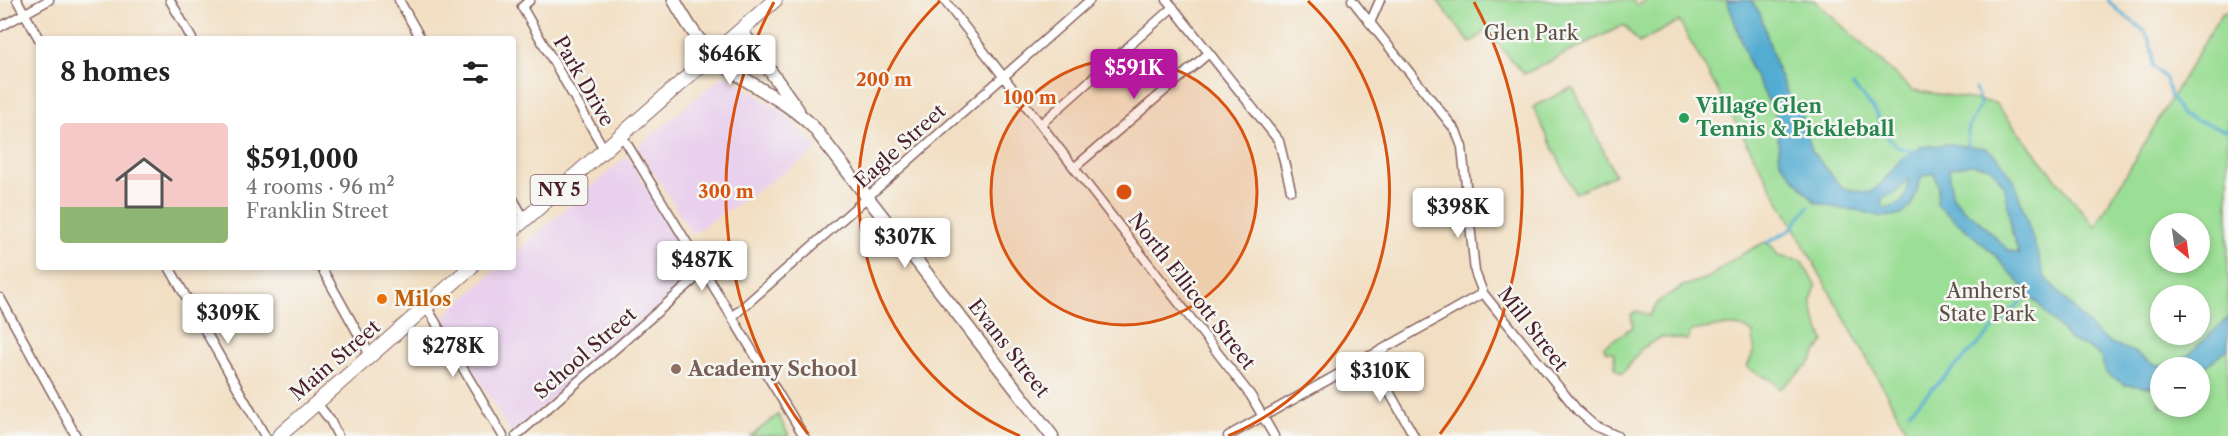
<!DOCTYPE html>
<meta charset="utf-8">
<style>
body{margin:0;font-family:"Libre Caslon Text",serif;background:#f2f2f2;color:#222;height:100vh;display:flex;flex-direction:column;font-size:22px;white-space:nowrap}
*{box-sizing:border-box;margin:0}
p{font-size:20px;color:#767676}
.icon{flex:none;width:33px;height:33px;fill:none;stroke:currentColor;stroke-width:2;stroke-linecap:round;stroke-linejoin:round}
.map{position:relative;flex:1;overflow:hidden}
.drawer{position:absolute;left:36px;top:36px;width:480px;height:234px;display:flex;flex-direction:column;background:#fff;border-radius:6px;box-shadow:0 3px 9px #0003}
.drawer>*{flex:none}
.needle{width:39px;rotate:151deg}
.tools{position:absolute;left:2150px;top:213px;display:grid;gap:12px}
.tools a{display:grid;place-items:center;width:60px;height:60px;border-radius:50%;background:#fff;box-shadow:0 3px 9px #0003;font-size:30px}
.price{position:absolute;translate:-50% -51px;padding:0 14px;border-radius:6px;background:#fff;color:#222;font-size:20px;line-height:39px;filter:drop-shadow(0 2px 3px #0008)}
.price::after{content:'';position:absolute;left:50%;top:36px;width:18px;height:14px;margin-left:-9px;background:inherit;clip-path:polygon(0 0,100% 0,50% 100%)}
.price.current{background:#b5179e;color:#fff}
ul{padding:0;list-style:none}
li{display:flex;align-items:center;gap:18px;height:150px;padding:0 24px}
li+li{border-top:2px solid #e0e0e0}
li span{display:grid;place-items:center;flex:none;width:168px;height:120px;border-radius:6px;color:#555}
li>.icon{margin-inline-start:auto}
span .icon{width:72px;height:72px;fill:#fffc;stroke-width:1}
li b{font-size:26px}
h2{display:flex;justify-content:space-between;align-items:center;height:72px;padding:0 24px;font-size:26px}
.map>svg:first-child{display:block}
.built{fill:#e9d1ed}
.green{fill:#9bde95;stroke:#727e60;stroke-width:1.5;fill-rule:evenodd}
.water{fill:#53acd1;stroke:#4e667e;stroke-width:1.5;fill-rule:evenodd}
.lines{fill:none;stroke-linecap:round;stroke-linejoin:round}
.stream{stroke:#53acd1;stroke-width:3}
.street-casing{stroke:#856260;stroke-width:11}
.secondary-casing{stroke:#856260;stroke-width:15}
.primary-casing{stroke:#856260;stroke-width:16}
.street{stroke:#fff;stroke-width:8}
.secondary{stroke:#fff;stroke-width:12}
.primary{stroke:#fff;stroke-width:14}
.ring{fill:none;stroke:#d8530f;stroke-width:3}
.leisure-dot{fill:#2e9e5b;stroke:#f6f6f2;stroke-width:2}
.food-dot{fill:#e8710a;stroke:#f6f6f2;stroke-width:2}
.education-dot{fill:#8d6e63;stroke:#f6f6f2;stroke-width:2}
.labels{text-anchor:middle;stroke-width:5;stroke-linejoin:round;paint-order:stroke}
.shield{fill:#f6f6f2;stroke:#7e6067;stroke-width:1.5}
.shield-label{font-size:18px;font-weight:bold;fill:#4a1f2b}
.park-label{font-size:20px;fill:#5e4f46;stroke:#f6f6f2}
.street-label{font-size:20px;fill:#4a1f2b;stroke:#f6f6f2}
.leisure-label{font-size:20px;font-weight:bold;fill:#27864d;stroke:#f6f6f2;text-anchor:start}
.food-label{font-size:20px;font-weight:bold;fill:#c56008;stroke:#f6f6f2;text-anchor:start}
.education-label{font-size:20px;font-weight:bold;fill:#785e54;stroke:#f6f6f2;text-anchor:start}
.centre{fill:#d8530f;stroke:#f6f6f2;stroke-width:3}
.ring-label{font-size:18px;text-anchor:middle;font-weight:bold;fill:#d8530f;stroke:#f6f6f2;stroke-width:5;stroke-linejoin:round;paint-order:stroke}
</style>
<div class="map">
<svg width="2228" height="436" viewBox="0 0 2228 436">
<rect width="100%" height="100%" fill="#f6f6f2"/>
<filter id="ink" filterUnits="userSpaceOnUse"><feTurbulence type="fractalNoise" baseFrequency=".0167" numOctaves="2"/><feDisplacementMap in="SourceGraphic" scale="12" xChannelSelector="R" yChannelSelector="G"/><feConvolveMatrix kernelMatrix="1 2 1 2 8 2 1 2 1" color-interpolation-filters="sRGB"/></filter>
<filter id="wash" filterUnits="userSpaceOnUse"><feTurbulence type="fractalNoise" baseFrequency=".008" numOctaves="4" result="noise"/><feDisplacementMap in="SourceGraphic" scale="24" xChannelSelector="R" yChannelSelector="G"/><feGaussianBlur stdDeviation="1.35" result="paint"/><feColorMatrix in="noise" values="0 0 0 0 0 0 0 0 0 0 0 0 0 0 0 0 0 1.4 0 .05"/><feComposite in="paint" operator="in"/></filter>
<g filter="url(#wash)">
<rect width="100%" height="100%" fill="#f2dfc3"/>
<!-- built -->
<g class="built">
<polygon points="725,74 785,114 819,149 692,234 638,147"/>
<polygon points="627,156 699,271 511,434 443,317 500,267 513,267 513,255"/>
</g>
<!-- green -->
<g class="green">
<path d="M1437,0H1633L1636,6L1647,0H1814L1912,90L1995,103L2095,227L2221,14L2228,11V436H1910L1679,21L1639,43L1624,25L1524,74L1487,31L1470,43ZM2160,224H2199V262H2160ZM2160,296H2199V334H2160ZM2160,368H2199V406H2160Z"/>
<polygon points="1573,87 1615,175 1575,193 1533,107"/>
<path d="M1765,242L1773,247L1778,256L1801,261L1816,286L1811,301L1815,318L1824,341L1809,364L1780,389L1771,380L1747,368L1754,350L1753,333C1736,320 1712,328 1691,331L1687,340L1661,337L1642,348L1622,374L1615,369L1614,353L1605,351L1604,346L1633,327L1631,315L1638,311L1649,316L1659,301L1683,286L1708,278L1735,258Z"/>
<polygon points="778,415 789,436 751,436"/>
</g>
<!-- water -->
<path class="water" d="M1727,0H1751L1760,13L1778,72L1792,103L1802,115L1812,151L1842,188L1869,193L1881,184L1902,158L1921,147L1947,144L1986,148L1998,157L2014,180L2045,277L2097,334L2111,343L2134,352L2153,364L2170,366L2188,355L2228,318V349L2199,372V368H2160V388L2125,385L2106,373L2101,357L2086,346L2070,340L1992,252L1937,205L1938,185L1934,173L1922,176L1912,205L1901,215L1882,217L1857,210L1841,209L1815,202L1780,162L1778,139L1781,124L1751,69ZM1971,164L1991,167L2005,187L2012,233L2019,254L2008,250L1978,220L1962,208L1952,195L1949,169ZM1909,178C1907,196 1903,209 1882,208L1881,204L1883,198L1897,192Z"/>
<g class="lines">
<!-- stream -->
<g class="stream">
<path d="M2108,0C2131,29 2153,20 2153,66L2166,79L2170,96L2182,115L2228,131"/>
<polyline points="1853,86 1875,110 1883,131 1897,147 1917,152"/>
<path d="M1969,148C1964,132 1971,119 1981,105L1975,89"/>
<polyline points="1767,243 1790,230 1809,206"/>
<polyline points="1909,412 2030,293"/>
</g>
</g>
</g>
<g filter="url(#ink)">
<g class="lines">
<!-- street casing -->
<g class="street-casing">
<g id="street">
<polyline points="17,0 39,39"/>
<polyline points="170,0 192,39"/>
<polyline points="399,0 421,39"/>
<polyline points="530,0 522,7 604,149"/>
<polyline points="944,0 1251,396 1274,436"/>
<polyline points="1167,0 1279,141 1291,190"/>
<polyline points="1352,0 1456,131 1462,147 1475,272 1483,293 1578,411 1595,426 1617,436"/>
<polyline points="1370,23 1380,0"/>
<polyline points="0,27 49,0"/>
<polyline points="1041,124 1173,7"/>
<polyline points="621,134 804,436"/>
<polyline points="1075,167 1209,53"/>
<polyline points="513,199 525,220"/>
<polyline points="169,267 265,436"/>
<polyline points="321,267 370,355"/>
<polyline points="0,298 76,436"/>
<polyline points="426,306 503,436"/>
<polyline points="732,317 1090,0"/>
<polyline points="1369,356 1414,436"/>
<polyline points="316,402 330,420 338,436"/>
<polyline points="516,436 704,271"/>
<polyline points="1228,436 1483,293"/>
</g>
</g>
<!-- secondary casing -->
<g class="secondary-casing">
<g id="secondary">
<path d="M674,0C685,19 696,39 712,54C742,84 785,97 814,128L1052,436"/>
<polyline points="741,30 798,110"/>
</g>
</g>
<!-- primary casing -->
<g class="primary-casing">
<g id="primary">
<polyline points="513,230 775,0"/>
<polyline points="279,436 471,267"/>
</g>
</g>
<!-- street -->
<use href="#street" class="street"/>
<!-- secondary -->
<use href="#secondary" class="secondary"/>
<!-- primary -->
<use href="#primary" class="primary"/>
</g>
</g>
<!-- distance rings -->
<circle cx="1124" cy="192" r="133" fill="#d8530f" fill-opacity=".12"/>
<g class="ring">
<circle cx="1124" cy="192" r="133"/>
<path d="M1020 436A265 265 0 0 1 940 1M1308 1A265 265 0 0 1 1228 436"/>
<path d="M808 434A398 398 0 0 1 774 2M1474 2A398 398 0 0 1 1440 434"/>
</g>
<!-- markers -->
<circle class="leisure-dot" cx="1684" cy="118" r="6"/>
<circle class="food-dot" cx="382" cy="299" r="6"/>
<circle class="education-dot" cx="676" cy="369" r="6"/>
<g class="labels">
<!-- shield labels -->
<rect class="shield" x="530.5" y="175" width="57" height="30" rx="4.5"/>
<g class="shield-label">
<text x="559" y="196">NY 5</text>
</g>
<!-- park labels -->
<g class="park-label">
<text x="1531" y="40">Glen Park</text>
<text x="1987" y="298">Amherst<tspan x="1987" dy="23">State Park</tspan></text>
</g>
<!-- street labels -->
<g class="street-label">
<text transform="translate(584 81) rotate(60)" y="7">Park Drive</text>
<text transform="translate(900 146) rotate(-42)" y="7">Eagle Street</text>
<text transform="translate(1192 291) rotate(52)" y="7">North Ellicott Street</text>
<text transform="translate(1533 329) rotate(52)" y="7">Mill Street</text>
<text transform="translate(1009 348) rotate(52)" y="7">Evans Street</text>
<text transform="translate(585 353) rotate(-41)" y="7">School Street</text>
<text transform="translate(335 360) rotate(-41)" y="7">Main Street</text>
</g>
<!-- leisure labels -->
<g class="leisure-label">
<text x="1696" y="113">Village Glen<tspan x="1696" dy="23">Tennis &amp; Pickleball</tspan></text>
</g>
<!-- food labels -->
<g class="food-label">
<text x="394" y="306">Milos</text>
</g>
<!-- education labels -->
<g class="education-label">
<text x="688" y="376">Academy School</text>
</g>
</g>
<circle cx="1124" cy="192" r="9" class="centre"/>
<g class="ring-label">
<text x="884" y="86">200 m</text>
<text x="1030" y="104">100 m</text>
<text x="726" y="198">300 m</text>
</g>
</svg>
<div class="tools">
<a><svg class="needle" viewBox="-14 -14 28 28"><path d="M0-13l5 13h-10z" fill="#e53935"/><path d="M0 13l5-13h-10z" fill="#767676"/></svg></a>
<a>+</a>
<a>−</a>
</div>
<b class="price" style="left:730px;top:86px">$646K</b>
<b class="price current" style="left:1134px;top:100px">$591K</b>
<b class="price" style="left:1458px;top:239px">$398K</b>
<b class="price" style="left:905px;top:269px">$307K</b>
<b class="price" style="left:702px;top:292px">$487K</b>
<b class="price" style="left:228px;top:345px">$309K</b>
<b class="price" style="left:453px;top:378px">$278K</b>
<b class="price" style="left:1380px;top:403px">$310K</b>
<section class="drawer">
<h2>8 homes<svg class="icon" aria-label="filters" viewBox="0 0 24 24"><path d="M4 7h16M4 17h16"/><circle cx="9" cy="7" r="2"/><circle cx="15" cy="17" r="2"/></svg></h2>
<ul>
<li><span style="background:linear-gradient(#f6c9c9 70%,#8fb573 0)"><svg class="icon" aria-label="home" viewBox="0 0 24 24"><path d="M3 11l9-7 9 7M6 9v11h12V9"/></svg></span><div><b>$591,000</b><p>4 rooms · 96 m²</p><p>Franklin Street</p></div></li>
</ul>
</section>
</div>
